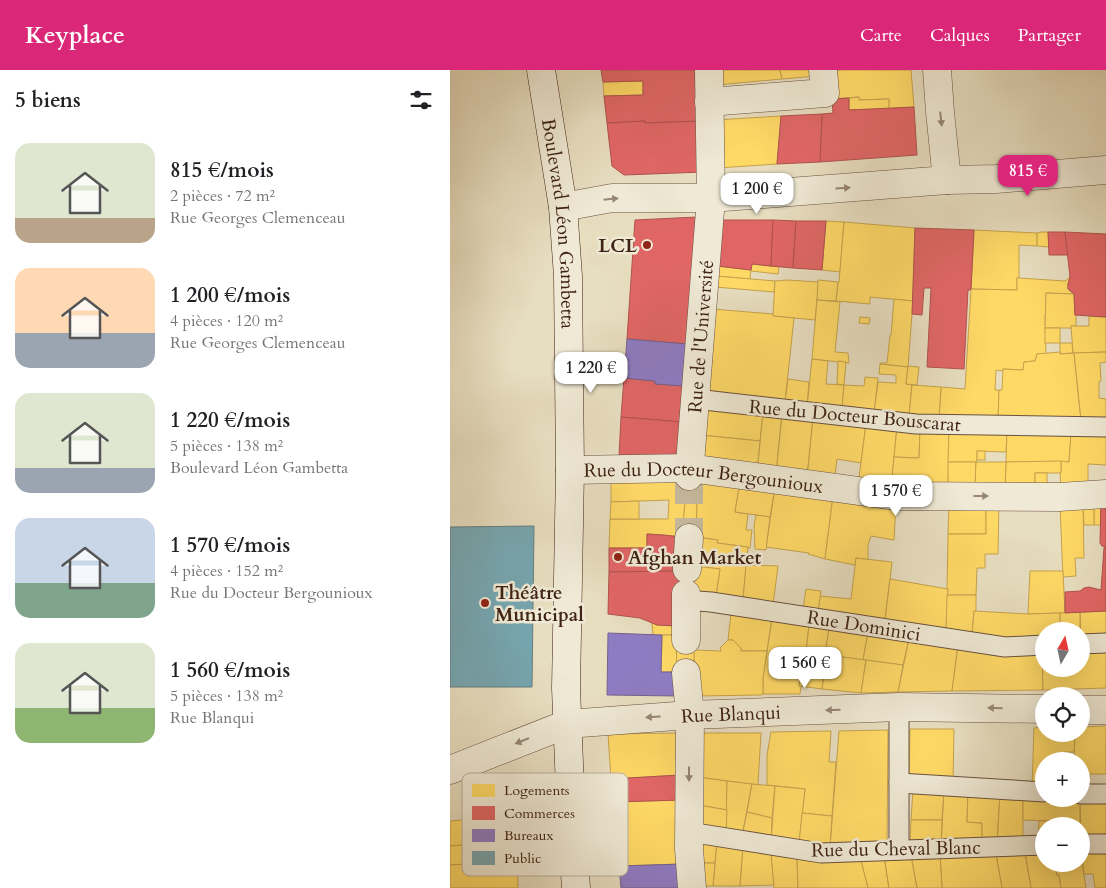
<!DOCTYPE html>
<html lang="fr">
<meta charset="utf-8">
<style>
body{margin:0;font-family:Cardo,serif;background:#f2f2f2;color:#202124;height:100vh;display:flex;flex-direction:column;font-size:19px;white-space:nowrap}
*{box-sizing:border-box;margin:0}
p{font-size:16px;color:#757577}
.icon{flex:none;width:28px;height:28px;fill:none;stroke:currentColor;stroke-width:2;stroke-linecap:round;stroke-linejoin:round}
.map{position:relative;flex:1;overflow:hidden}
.drawer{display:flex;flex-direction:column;background:#fff;width:450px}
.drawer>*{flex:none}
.needle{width:32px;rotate:9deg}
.controls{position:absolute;left:585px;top:552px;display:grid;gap:10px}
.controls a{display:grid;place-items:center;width:55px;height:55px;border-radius:50%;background:#fff;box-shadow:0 5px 20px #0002;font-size:25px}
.price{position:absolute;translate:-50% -42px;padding:0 11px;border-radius:10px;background:#fff;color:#222;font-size:16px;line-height:32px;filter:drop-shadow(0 1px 2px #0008)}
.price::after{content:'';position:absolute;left:50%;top:30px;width:15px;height:11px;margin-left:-8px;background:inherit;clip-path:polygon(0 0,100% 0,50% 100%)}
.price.current{background:#db2777;color:#fff}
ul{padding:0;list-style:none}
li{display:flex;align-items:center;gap:15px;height:125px;padding:0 15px}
li span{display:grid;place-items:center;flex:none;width:140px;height:100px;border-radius:15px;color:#555}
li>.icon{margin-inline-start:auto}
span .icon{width:60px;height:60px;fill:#fffc;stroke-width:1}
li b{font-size:21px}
h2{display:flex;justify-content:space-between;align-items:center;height:60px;padding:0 15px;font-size:21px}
header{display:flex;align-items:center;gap:30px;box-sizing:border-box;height:70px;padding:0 25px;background:#db2777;color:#fff}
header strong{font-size:24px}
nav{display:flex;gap:28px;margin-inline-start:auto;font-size:18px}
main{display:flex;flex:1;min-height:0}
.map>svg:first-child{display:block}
.homes{fill:#ffd966;stroke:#c5a24d}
.shops{fill:#e06666;stroke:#af524d}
.offices{fill:#8e7cc3;stroke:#76618e}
.public{fill:#76a5af;stroke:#657e80}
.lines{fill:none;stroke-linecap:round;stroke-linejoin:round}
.street-tunnel{stroke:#c5b89d;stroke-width:28;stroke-dasharray:28 14;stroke-linecap:butt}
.lane-casing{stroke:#68513f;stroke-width:21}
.street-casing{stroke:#68513f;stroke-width:29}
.secondary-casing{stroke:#3e2214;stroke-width:29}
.lane{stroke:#efe9d5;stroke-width:19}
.street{stroke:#efe9d5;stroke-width:28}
.secondary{stroke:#efe9d5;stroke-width:28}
.oneway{fill:#968674}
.poi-dot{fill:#8f2418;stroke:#efe9d5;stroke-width:2}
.labels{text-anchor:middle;stroke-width:5;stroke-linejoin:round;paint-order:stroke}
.street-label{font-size:19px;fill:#3e2214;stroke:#efe9d5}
.poi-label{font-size:19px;font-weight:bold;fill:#3e2214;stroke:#efe9d5;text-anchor:start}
.key{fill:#efe9d5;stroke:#baad9b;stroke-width:1}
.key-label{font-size:14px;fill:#3e2214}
</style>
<header>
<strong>Keyplace</strong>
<nav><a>Carte</a><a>Calques</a><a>Partager</a></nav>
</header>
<main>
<section class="drawer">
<h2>5 biens<svg class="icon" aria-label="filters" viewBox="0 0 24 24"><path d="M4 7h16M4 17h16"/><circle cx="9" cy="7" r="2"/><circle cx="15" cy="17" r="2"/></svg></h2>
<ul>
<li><span style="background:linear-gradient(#dfe7d0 75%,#b9a48a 0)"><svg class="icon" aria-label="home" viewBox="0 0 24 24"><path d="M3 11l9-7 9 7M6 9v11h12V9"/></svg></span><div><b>815 €/mois</b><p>2 pièces · 72 m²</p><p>Rue Georges Clemenceau</p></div></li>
<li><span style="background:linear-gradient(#ffd9b3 65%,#9aa5b1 0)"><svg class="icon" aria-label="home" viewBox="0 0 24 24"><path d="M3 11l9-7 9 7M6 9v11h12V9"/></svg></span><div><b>1 200 €/mois</b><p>4 pièces · 120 m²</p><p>Rue Georges Clemenceau</p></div></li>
<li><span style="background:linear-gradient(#dfe7d0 75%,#9aa5b1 0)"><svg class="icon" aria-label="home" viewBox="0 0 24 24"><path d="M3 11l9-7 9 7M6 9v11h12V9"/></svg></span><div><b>1 220 €/mois</b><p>5 pièces · 138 m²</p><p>Boulevard Léon Gambetta</p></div></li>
<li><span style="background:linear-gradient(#c9d6e8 65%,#7fa58c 0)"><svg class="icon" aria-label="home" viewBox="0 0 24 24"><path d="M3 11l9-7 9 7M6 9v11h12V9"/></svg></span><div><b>1 570 €/mois</b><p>4 pièces · 152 m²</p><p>Rue du Docteur Bergounioux</p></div></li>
<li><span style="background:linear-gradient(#dfe7d0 65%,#8fb573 0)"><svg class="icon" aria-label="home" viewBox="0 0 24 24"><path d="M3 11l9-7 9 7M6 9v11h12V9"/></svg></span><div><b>1 560 €/mois</b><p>5 pièces · 138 m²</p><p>Rue Blanqui</p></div></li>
</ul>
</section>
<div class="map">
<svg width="656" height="818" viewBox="0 0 656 818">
<rect width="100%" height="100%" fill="#e7ddbf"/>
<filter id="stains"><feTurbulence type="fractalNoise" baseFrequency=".004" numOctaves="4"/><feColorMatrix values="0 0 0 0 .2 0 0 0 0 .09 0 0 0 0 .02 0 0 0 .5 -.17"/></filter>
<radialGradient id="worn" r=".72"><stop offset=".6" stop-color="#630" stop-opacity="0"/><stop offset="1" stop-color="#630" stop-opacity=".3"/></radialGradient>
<!-- homes -->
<g class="homes">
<polygon points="265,0 330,0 332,9 266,15"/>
<polygon points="330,0 366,0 367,6 332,9"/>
<polygon points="391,0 461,0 464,37 439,39 439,29 409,30 409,27 382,29 380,2"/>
<polygon points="193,11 193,25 154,26 153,12"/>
<polygon points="409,27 409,30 439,29 439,39 399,40 399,28"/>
<polygon points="331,46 327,94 268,98 265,50"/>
<polygon points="376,151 394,152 390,202 372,200"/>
<polygon points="394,152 465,158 463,231 420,227 420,234 386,231 388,212 389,212"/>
<polygon points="524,160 587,163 587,176 569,175 569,208 567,208 567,220 521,219"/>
<polygon points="591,162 598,162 599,177 587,176 587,163"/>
<polygon points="302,194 329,197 328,204 301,201"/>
<polygon points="267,196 301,200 300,209 266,206"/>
<polygon points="266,206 325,211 324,222 265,217"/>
<polygon points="620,207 618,214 618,219 624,224 596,223 596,245 595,245 596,284 587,284 585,291 574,292 573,300 553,299 552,301 546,300 545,320 549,320 548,350 489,348 491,317 515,319 521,219 567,220 567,208 569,208 615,211"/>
<polygon points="337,210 369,212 365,250 323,246 325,211"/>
<polygon points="368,210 388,212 386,231 367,230"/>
<polygon points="596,223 624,224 625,245 626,245 626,256 621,256 622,258 595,258"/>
<polygon points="444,229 463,231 458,297 430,294 430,293 437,293 440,265 441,265"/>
<polygon points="367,230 390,232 385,282 398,283 399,293 362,289"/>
<polygon points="262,239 323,244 323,246 344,248 335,332 254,324"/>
<polygon points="639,246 656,247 656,282 623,283 621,256 639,256"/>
<polygon points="410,247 420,248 419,254 409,253"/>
<rect x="595" y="258" width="15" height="15"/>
<polygon points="610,273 622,273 623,283 610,284"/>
<polygon points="610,282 610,284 624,283 631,350 548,350 549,320 552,320 553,299 573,300 574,292 585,291 587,284"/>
<polygon points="656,282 656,292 650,293 651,311 649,312 649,328 656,329 656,349 631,350 624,283"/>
<polygon points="362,289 378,291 376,314 394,315 392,339 357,336"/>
<polygon points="388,291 396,292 394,315 387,314"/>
<polygon points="430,294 458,297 456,314 462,315 459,346 424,342 428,312 446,313 446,305 429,304"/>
<polygon points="458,296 469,297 467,315 456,314"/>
<polygon points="415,307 428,308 424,342 392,339 394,315 414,316"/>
<polygon points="338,309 359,312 357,336 335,332"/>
<polygon points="462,315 491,317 489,348 459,346"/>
<polygon points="253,337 313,343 310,371 251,365"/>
<polygon points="313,343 332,345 326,404 307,402"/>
<polygon points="332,345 363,348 357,408 326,404"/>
<polygon points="363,348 416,354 411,393 387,389 384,412 357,408"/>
<polygon points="416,354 447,357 441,419 408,415"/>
<polygon points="447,357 470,360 469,388 444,387"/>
<polygon points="470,360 499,361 498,420 441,419 444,387 469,388"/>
<polygon points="499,361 557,362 556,382 527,381 527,392 498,392"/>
<polygon points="557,362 621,364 619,392 556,392"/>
<polygon points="621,364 656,365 656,395 638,394 638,417 611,419 610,402 611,403 611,391 619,392"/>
<polygon points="251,365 310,371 307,402 248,394"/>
<rect x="527" y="381" width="8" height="9"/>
<polygon points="611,391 611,403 585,403 585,419 555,419 556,392"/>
<polygon points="498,392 526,392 525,419 498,420"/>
<polygon points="526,392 556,392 555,419 525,419"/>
<rect x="585" y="403" width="12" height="16"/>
<polygon points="229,405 228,424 234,430 235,432 232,467 213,465 197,464 197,478 159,478 160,449 218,449 219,430 161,432 161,408"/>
<polygon points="229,405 248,407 246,468 232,467 235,432 234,430 228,424"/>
<polygon points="248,407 290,412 285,442 298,444 296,460 302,460 300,478 298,478 298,477 267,473 268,470 246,467"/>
<polygon points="290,412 325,418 320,447 285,442"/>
<polygon points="325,418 383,426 375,489 358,484 359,483 316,477"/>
<polygon points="383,426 446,434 444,470 421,466 418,475 418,490 406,488 405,495 375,489"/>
<polygon points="189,431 189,449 160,449 161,432"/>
<polygon points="651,431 651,455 644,455 644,432"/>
<polygon points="633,432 634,488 625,488 626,506 613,507 610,434"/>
<polygon points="633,432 644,432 644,455 634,455"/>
<polygon points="499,433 536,433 536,464 498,464"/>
<polygon points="536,433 549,433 548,484 535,484 535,498 527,498 526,525 497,525 498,519 497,519 498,464 536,464"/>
<polygon points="306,445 320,447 316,480 305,479 304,455"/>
<polygon points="246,467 268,470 267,473 298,477 293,530 266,525 270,499 245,496"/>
<polygon points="406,488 442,492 435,550 368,542 370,526 401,529"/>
<polygon points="296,495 328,496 323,535 293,530"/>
<polygon points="245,496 270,499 266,525 244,524"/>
<polygon points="580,501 613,501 615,543 578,544"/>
<polygon points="440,509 498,519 496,560 435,550"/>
<polygon points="356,519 371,521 368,542 353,540"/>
<polygon points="497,525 526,525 526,541 524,541 522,565 496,560"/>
<polygon points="524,541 578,544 610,543 610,561 594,561 594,570 571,570 522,565"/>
<polygon points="656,541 656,568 631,569 630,542"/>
<polygon points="630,542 630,561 610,561 610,543"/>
<polygon points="281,543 322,549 317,581 291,581 291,578 283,570 278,570"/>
<polygon points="322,549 359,555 356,583 354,582 349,616 351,616 350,624 313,624 313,608"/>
<polygon points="202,553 207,555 226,556 226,565 203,565"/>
<polygon points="359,555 379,558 375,585 356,583"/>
<polygon points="379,558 418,562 413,590 375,585"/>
<polygon points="418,562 459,569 453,595 413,590"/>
<polygon points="212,565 226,565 227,602 211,602"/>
<polygon points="226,569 244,571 245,604 227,602"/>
<polygon points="459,569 508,576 502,621 448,622"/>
<polygon points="278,570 283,570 291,578 291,581 317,581 313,608 313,624 311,625 248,626 245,622 244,580 271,581 270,578"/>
<polygon points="508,576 592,582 593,620 502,621"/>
<polygon points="656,579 656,618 593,620 592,582 594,582 594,599 631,599 631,580"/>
<polygon points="354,582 377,585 372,619 349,616"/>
<polygon points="377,585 416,590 411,623 372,619"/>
<polygon points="416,590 453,595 448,622 411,623"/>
<polygon points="656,656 656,704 640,704 639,720 631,719 631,691 624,691 625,664 631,664 631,657"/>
<polygon points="594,657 594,664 625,664 624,682 615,682 614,691 594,691 594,718 582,717 584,658"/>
<polygon points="460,659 504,659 503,713 459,711"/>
<polygon points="438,660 437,775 380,777 389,661"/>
<polygon points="381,661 379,692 386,692 382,746 352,743 355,719 317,715 317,685 321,662"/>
<polygon points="229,663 230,705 161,709 158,664"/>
<polygon points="246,663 311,663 308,714 307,715 248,707"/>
<polygon points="248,707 277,711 277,740 249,735"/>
<polygon points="277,711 302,714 292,766 276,763"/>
<polygon points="302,714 325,716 322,748 297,742"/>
<polygon points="325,716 355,719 349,774 321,772"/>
<polygon points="463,720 494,721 492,750 461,750"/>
<polygon points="494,721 518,722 517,752 532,753 532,774 491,775"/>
<polygon points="518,722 550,724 547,774 532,774 532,753 517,752"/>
<polygon points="550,724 573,725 573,772 547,774"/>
<polygon points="573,725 594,729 630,729 630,756 601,756 601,751 573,750"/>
<polygon points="630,729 656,729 656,770 631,771"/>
<polygon points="231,730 232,794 169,796 163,732"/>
<polygon points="249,735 277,740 276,763 248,756"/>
<polygon points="297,742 322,748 321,772 292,766"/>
<polygon points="352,743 382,746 380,777 349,774"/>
<polygon points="25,749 27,774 0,776 0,751"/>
<polygon points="461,750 492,750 491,775 460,776"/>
<polygon points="589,751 601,751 601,756 594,756 594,772 588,772"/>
<polygon points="249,770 267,772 265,793 248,793"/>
<polygon points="66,772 67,791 0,795 0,776"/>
<polygon points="267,772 293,777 290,816 263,816"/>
<polygon points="293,777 321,782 324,815 290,816"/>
<polygon points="656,780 656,818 645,818 643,804 634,804 631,781"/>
<polygon points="321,782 347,785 348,818 324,818"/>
<polygon points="575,783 594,783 594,794 605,794 607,805 609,805 611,818 581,818"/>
<polygon points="575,783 581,818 552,818 546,784"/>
<polygon points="546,784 552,818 492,818 490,785"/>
<polygon points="490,785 492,818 467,818 461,786"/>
<polygon points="434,786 439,818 418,818 410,787"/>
<polygon points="434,786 461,786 467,818 439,818"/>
<polygon points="631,786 636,818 611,818 609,805 607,805 605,794 631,794"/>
<polygon points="410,787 418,818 348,818 347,788"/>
<polygon points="67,791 68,818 0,818 0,795"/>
<polygon points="248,793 265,793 263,816 248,816"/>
</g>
<!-- shops -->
<g class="shops">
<polygon points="151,0 249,0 250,51 195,53 195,51 157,53 154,26 193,25 193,11 153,12"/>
<polygon points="399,28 399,40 464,37 467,85 370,92 372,44 383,43 382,29"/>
<polygon points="372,44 370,92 327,94 331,46"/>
<polygon points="195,51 195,53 250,51 253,102 174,105 162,96 157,53"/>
<polygon points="247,147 237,274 177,269 185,150"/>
<polygon points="269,150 323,150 321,196 302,194 301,200 267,196"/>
<polygon points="323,150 346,151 343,198 321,196"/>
<polygon points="346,151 376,151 372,200 343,198"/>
<polygon points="465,158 524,160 521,219 520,220 518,220 514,299 477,297 481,218 474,218 472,245 462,244"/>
<polygon points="598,162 615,162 619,185 599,185"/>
<polygon points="615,162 656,164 656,247 625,245 624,224 618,219 618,214 620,207"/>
<polygon points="174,308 205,311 205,314 235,316 232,352 171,347"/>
<polygon points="171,347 232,352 230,390 169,386"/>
<polygon points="651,431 656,431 656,478 652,476 650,473"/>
<polygon points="197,464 213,465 232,467 229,501 159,502 159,478 197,478"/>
<polygon points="654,478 656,478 656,541 615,543 615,522 630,521 634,518 639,517 651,520"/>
<polygon points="229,501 226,556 207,555 190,548 158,544 159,502"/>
<polygon points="230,705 231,730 163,732 161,709"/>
</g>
<!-- offices -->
<g class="offices">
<polygon points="177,269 237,274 235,316 205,314 205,311 174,308"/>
<polygon points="158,563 212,565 211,602 227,602 228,626 157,625"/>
<polygon points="232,794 234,818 171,818 169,796"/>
</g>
<!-- public -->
<polygon class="public" points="84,456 82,617 0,617 0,457"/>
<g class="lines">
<!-- street-tunnel -->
<polyline class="street-tunnel" points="239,406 239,468"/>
<!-- lane casing -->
<g class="lane-casing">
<g id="lane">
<polyline points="245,329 466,354 656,357"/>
<polyline points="235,530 261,532 555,577 594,575"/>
<polyline points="631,574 656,573"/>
<polyline points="449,713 594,722"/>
<polyline points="631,724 656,724"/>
<polyline points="239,762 371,783 594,775"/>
<polyline points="631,774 656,774"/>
<polyline points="449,780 449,637"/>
</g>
</g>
<!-- street casing -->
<g class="street-casing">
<g id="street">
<polyline points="487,0 490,42 497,110"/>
<polyline points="259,32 375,23 373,0"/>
<polyline points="113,137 162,128 261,128 497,110 546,109 656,100"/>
<path id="s1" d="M120,400L239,398L446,426L609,427L656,424"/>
<path id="s2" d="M239,406L261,128L259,0"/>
<polyline points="237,499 239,468"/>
<polyline points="236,570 236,524"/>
<polyline points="236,603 240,645 239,779 242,818"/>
<polyline points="631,640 656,640"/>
<path id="s3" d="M0,700L117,654L240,645L449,637L594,639"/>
</g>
</g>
<!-- secondary casing -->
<g class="secondary-casing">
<g id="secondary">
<path id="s4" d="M91,0L113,137L118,206L120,400L116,618L121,744L126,818"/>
</g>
</g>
<!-- lane -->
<use href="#lane" class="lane"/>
<!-- street -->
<use href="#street" class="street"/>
<!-- secondary -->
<use href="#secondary" class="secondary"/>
</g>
<!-- one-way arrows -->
<defs><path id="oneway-solid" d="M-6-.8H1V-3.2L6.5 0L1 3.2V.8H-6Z" transform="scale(1.25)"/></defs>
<g class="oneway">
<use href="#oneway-solid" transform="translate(491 49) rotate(84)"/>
<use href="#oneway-solid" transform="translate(393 118) rotate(-4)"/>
<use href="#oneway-solid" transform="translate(161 129) rotate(-6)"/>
<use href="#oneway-solid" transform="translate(531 426)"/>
<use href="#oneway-solid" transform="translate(545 638) rotate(-179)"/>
<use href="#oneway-solid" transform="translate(383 640) rotate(178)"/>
<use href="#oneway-solid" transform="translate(203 647) rotate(176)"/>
<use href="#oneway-solid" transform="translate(72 671) rotate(158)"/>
<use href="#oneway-solid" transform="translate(239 704) rotate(90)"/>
</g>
<!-- markers -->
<g class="poi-dot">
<circle cx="197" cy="175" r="5"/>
<circle cx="168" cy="487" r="5"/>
<circle cx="35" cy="533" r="5"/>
</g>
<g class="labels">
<!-- street labels -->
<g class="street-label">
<text dy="7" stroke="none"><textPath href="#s4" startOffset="155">Boulevard Léon Gambetta</textPath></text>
<text dy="7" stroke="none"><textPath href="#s2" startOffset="140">Rue de l'Université</textPath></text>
<text transform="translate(405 345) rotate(5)" y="7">Rue du Docteur Bouscarat</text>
<text dy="7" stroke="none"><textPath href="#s1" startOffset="134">Rue du Docteur Bergounioux</textPath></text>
<text transform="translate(414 555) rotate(9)" y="7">Rue Dominici</text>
<text dy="7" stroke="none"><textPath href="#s3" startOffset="290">Rue Blanqui</textPath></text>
<text transform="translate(446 778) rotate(-1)" y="7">Rue du Cheval Blanc</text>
</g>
<!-- poi labels -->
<g class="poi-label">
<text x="187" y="182" text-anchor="end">LCL</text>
<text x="178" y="494">Afghan Market</text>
<text x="45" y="529">Théâtre<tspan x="45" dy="22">Municipal</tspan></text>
</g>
</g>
<!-- legend -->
<rect x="12" y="703" width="166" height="103" rx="8" class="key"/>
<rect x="22" y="714" width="23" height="13" fill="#ffd966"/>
<rect x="22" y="736" width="23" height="14" fill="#e06666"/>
<rect x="22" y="759" width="23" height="13" fill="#8e7cc3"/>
<rect x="22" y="781" width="23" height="14" fill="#76a5af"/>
<g class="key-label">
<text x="54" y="725">Logements</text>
<text x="54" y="748">Commerces</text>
<text x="54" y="770">Bureaux</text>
<text x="54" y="793">Public</text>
</g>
<rect width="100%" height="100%" filter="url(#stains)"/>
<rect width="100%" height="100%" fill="url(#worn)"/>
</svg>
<div class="controls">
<a><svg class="needle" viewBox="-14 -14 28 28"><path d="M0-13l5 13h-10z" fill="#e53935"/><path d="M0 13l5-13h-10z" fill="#757577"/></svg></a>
<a><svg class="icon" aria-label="locate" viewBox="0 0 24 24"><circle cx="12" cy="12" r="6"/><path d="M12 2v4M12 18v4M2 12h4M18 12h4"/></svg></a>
<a>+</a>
<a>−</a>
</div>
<b class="price current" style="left:578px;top:127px">815 €</b>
<b class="price" style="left:307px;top:145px">1 200 €</b>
<b class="price" style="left:141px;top:324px">1 220 €</b>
<b class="price" style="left:446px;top:447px">1 570 €</b>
<b class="price" style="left:355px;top:619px">1 560 €</b>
</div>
</main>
